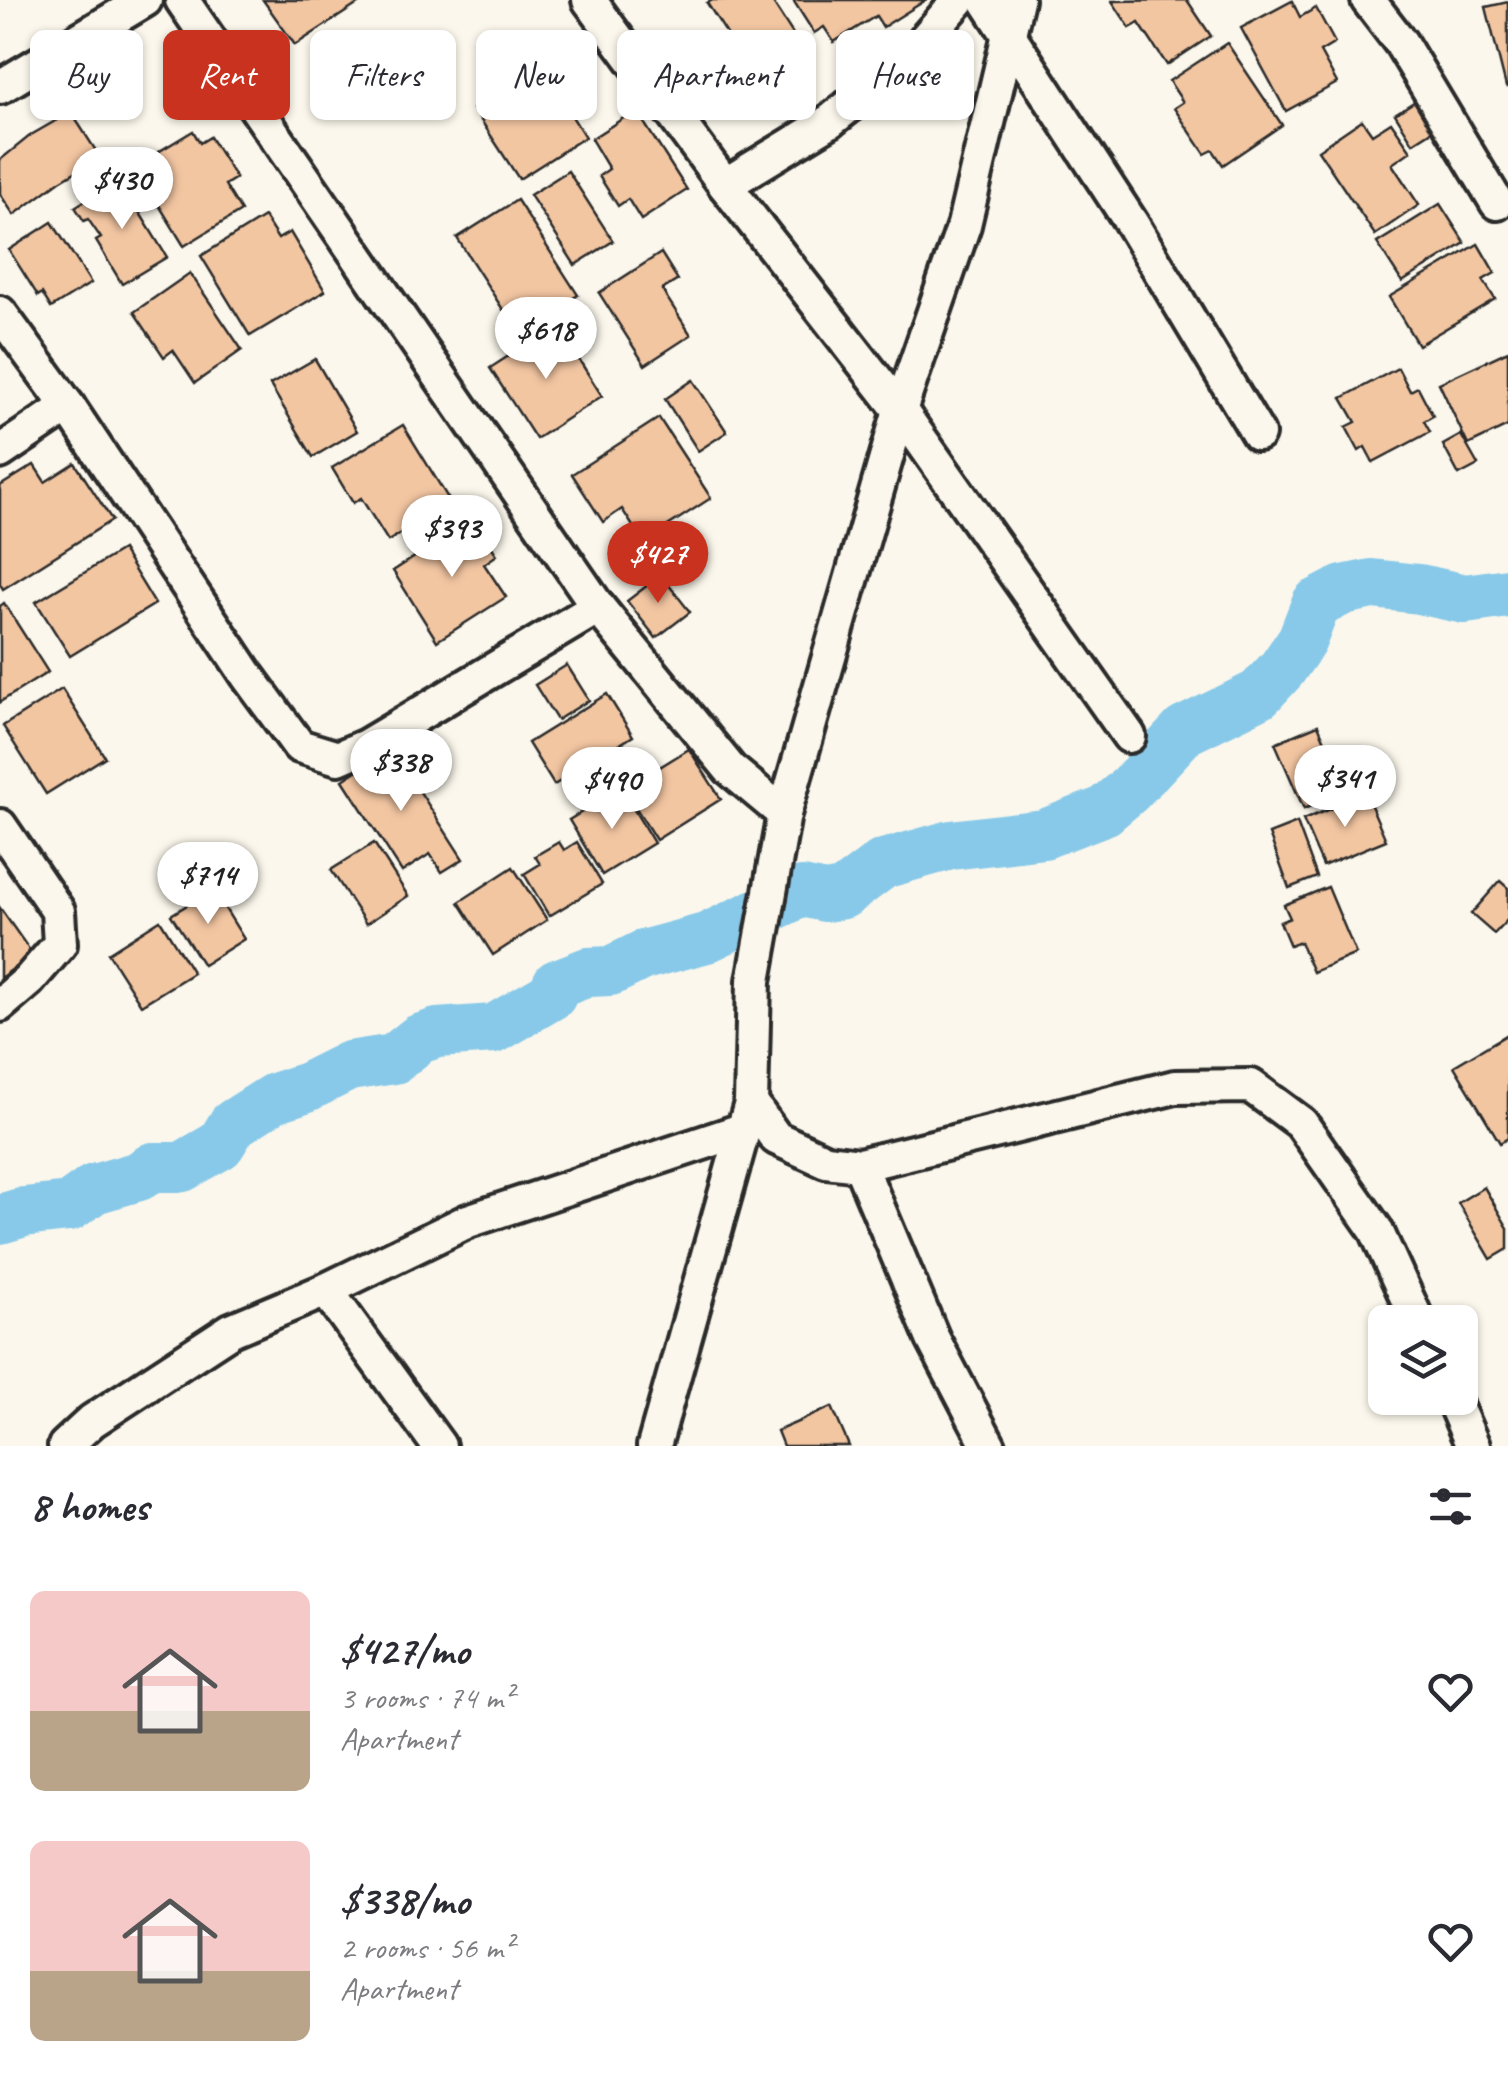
<!DOCTYPE html>
<meta charset="utf-8">
<style>
body{margin:0;font-family:Caveat,sans-serif;background:#f2f2f3;color:#2b2b33;height:100vh;display:flex;flex-direction:column;font-size:38px;white-space:nowrap}
*{box-sizing:border-box;margin:0}
p{font-size:32px;color:#7c7c81}
.icon{flex:none;width:55px;height:55px;fill:none;stroke:currentColor;stroke-width:2;stroke-linecap:round;stroke-linejoin:round}
.map{position:relative;height:1446px;overflow:hidden}
.panel{display:flex;flex-direction:column;background:#fff;flex:1}
.panel>*{flex:none}
.hud{position:absolute;left:30px;top:30px;width:1000px;height:90px;display:flex;gap:20px}
.buttons{position:absolute;left:1368px;top:1305px;display:grid;gap:20px}
.buttons a{display:grid;place-items:center;width:110px;height:110px;border-radius:15px;background:#fff;box-shadow:0 2px 8px #0004;font-size:50px}
.price{position:absolute;translate:-50% -85px;padding:0 22px;border-radius:35px;background:#fff;color:#222;font-size:32px;line-height:65px;filter:drop-shadow(0 2px 5px #0008)}
.price::after{content:'';position:absolute;left:50%;top:60px;width:30px;height:22px;margin-left:-15px;background:inherit;clip-path:polygon(0 0,100% 0,50% 100%)}
.price.current{background:#c8321e;color:#fff}
ul{padding:0;list-style:none}
li{display:flex;align-items:center;gap:30px;height:250px;padding:0 30px}
li span{display:grid;place-items:center;flex:none;width:280px;height:200px;border-radius:15px;color:#555}
li>.icon{margin-inline-start:auto}
span .icon{width:120px;height:120px;fill:#fffc;stroke-width:1}
li b{font-size:42px}
h2{display:flex;justify-content:space-between;align-items:center;height:120px;padding:0 30px;font-size:42px}
.tag{padding:0 35px;border-radius:15px;background:#fff;box-shadow:0 2px 8px #0004;font-size:35px;line-height:90px}
.tag.current{background:#c8321e;color:#fff}
.map>svg:first-child{display:block}
.lines{fill:none;stroke-linecap:round;stroke-linejoin:round}
.river{stroke:#88c9e9;stroke-width:50}
.building{fill:#f3c6a2;stroke:#2b2b2b;stroke-width:2.5}
.minor-casing{stroke:#2b2b2b;stroke-width:40}
.minor{stroke:#fbf7ec;stroke-width:32}
</style>
<div class="map">
<svg width="1508" height="1446" viewBox="0 0 1508 1446">
<rect width="100%" height="100%" fill="#fbf7ec"/>
<filter id="ink" filterUnits="userSpaceOnUse"><feTurbulence type="fractalNoise" baseFrequency=".01" numOctaves="2"/><feDisplacementMap in="SourceGraphic" scale="20" xChannelSelector="R" yChannelSelector="G"/><feConvolveMatrix kernelMatrix="1 2 1 2 8 2 1 2 1" color-interpolation-filters="sRGB"/></filter>
<g filter="url(#ink)">
<g class="lines">
<!-- river -->
<polyline class="river" points="0,1219 24,1212 69,1207 94,1189 139,1176 153,1167 182,1167 220,1145 233,1124 274,1098 307,1087 349,1066 394,1059 419,1039 437,1033 494,1029 552,995 557,984 588,972 611,971 643,955 706,938 802,892 825,897 843,894 883,864 951,845 1044,834 1104,811 1129,790 1184,731 1259,694 1282,669 1302,640 1316,604 1343,590 1372,584 1419,589 1465,599 1508,593"/>
</g>
<!-- building -->
<g class="building">
<polygon points="263,0 364,0 295,45"/>
<polygon points="713,0 771,0 809,59 762,89 707,3"/>
<polygon points="793,0 926,0 883,27 876,16 834,42 824,27 814,33"/>
<polygon points="1187,0 1211,36 1167,65 1139,23 1130,28 1112,1"/>
<polygon points="1292,1 1300,17 1316,8 1335,43 1320,52 1337,83 1286,111 1241,28"/>
<polygon points="1508,2 1508,87 1506,87 1486,7"/>
<polygon points="80,42 103,79 74,96 52,60"/>
<polygon points="1227,43 1282,125 1223,165 1213,150 1205,154 1174,108 1183,102 1169,81"/>
<polygon points="540,65 585,137 519,179 473,108"/>
<polygon points="1417,100 1435,129 1413,143 1395,114"/>
<polygon points="636,110 687,190 641,220 628,199 618,206 599,176 609,169 591,139"/>
<polygon points="71,112 100,157 60,181 14,215 0,194 0,160 31,135"/>
<polygon points="1362,120 1372,134 1391,122 1411,151 1392,164 1419,205 1375,235 1318,150"/>
<polygon points="193,131 200,143 210,137 236,178 225,185 241,211 184,246 135,166"/>
<polygon points="568,171 613,241 575,265 530,195"/>
<polygon points="119,179 167,257 122,284 96,241 101,238 88,219 84,221 75,207"/>
<polygon points="517,200 578,295 518,333 457,238"/>
<polygon points="1440,204 1465,243 1402,282 1377,243"/>
<polygon points="264,217 278,239 290,232 325,291 250,336 201,256"/>
<polygon points="52,222 91,283 51,308 42,293 38,296 9,250"/>
<polygon points="1478,244 1495,273 1483,280 1495,299 1418,345 1389,297"/>
<polygon points="661,253 678,280 662,290 691,335 645,365 599,293"/>
<polygon points="190,273 242,350 195,383 173,350 164,357 134,312"/>
<polygon points="557,325 602,396 536,439 490,368"/>
<polygon points="1508,351 1508,426 1468,445 1439,383"/>
<polygon points="315,359 357,431 313,457 270,385"/>
<polygon points="1398,368 1410,391 1418,387 1433,416 1424,421 1430,432 1373,462 1365,447 1359,451 1346,427 1356,422 1342,398"/>
<polygon points="693,380 727,432 698,451 665,399"/>
<polygon points="659,418 711,498 643,542 622,509 603,522 572,474"/>
<polygon points="403,425 451,503 388,541 361,498 353,503 332,468"/>
<polygon points="1461,435 1478,465 1459,475 1443,445"/>
<polygon points="75,463 112,520 3,589 0,584 0,486 34,465 45,482"/>
<polygon points="474,519 497,555 484,564 506,597 437,641 393,571"/>
<polygon points="122,550 155,604 70,656 36,602"/>
<polygon points="661,575 690,612 656,638 627,601"/>
<polygon points="4,603 48,672 0,702 0,606"/>
<polygon points="567,665 589,700 557,720 535,685"/>
<polygon points="62,689 105,757 46,794 3,726"/>
<polygon points="607,694 633,736 554,785 528,743"/>
<polygon points="1318,725 1332,757 1339,754 1348,776 1340,779 1345,791 1304,809 1275,743"/>
<polygon points="392,748 463,859 442,872 430,854 402,872 343,780"/>
<polygon points="689,749 721,799 656,840 624,789"/>
<polygon points="621,788 654,843 602,875 569,820"/>
<polygon points="1366,794 1386,840 1323,866 1303,820"/>
<polygon points="1297,823 1317,877 1289,888 1269,834"/>
<polygon points="559,842 564,850 577,842 602,884 549,916 524,874 540,864 535,856"/>
<polygon points="374,843 408,896 366,924 331,870"/>
<polygon points="513,867 547,920 493,955 459,902"/>
<polygon points="1500,881 1508,888 1508,919 1494,934 1471,914"/>
<polygon points="1328,887 1356,954 1313,972 1300,942 1290,946 1280,922 1290,918 1284,905"/>
<polygon points="213,889 244,939 203,965 171,915"/>
<polygon points="0,908 33,955 0,978"/>
<polygon points="160,920 193,973 141,1005 108,953"/>
<polygon points="1508,1034 1508,1138 1500,1143 1454,1066"/>
<polygon points="1484,1187 1508,1228 1508,1249 1491,1259 1458,1203"/>
<polygon points="832,1407 849,1446 783,1446 777,1431"/>
</g>
<g class="lines">
<!-- minor casing -->
<g class="minor-casing">
<g id="minor">
<polyline points="182,0 598,607 730,769 784,814"/>
<polyline points="589,0 725,185 900,410 1129,736"/>
<polyline points="986,0 1132,224 1258,434"/>
<polyline points="1368,0 1401,43 1497,203"/>
<polyline points="0,87 145,0"/>
<polyline points="725,185 830,121 907,60 959,0"/>
<polyline points="0,313 68,406 247,675 299,746 338,758 366,746 598,607"/>
<polyline points="0,452 68,406"/>
<polyline points="0,826 58,911 60,944 29,980 0,1005"/>
<polyline points="751,1103 776,1138 826,1161 860,1165 1175,1087 1251,1086 1301,1123 1376,1230 1418,1322"/>
<polyline points="860,1165 933,1339 989,1446"/>
<polyline points="326,1290 439,1446"/>
<polyline points="1452,1398 1473,1446"/>
<polyline points="65,1446 92,1421 231,1330 326,1290 468,1221 742,1130"/>
<polyline points="654,1446 751,1103 754,981 784,814 900,410 964,225 1017,0"/>
</g>
</g>
<!-- minor -->
<use href="#minor" class="minor"/>
</g>
</g>
</svg>
<div class="buttons">
<a><svg class="icon" aria-label="layers" viewBox="0 0 24 24"><path d="M12 4l9 5-9 5-9-5zM3 14l9 5 9-5"/></svg></a>
</div>
<b class="price" style="left:122px;top:232px">$430</b>
<b class="price" style="left:546px;top:382px">$618</b>
<b class="price" style="left:452px;top:580px">$393</b>
<b class="price current" style="left:658px;top:606px">$427</b>
<b class="price" style="left:401px;top:814px">$338</b>
<b class="price" style="left:1345px;top:830px">$341</b>
<b class="price" style="left:612px;top:832px">$490</b>
<b class="price" style="left:208px;top:927px">$714</b>
<div class="hud">
<a class="tag">Buy</a>
<a class="tag current">Rent</a>
<a class="tag">Filters</a>
<a class="tag">New</a>
<a class="tag">Apartment</a>
<a class="tag">House</a>
</div>
</div>
<section class="panel">
<h2>8 homes<svg class="icon" aria-label="filters" viewBox="0 0 24 24"><path d="M4 7h16M4 17h16"/><circle cx="9" cy="7" r="2"/><circle cx="15" cy="17" r="2"/></svg></h2>
<ul>
<li><span style="background:linear-gradient(#f6c9c9 60%,#b9a48a 0)"><svg class="icon" aria-label="home" viewBox="0 0 24 24"><path d="M3 11l9-7 9 7M6 9v11h12V9"/></svg></span><div><b>$427/mo</b><p>3 rooms · 74 m²</p><p>Apartment</p></div><svg class="icon" aria-label="heart" viewBox="0 0 24 24"><path d="M12 20l-8-8c-3-5 5-10 8-4 3-6 11-1 8 4z"/></svg></li>
<li><span style="background:linear-gradient(#f6c9c9 65%,#b9a48a 0)"><svg class="icon" aria-label="home" viewBox="0 0 24 24"><path d="M3 11l9-7 9 7M6 9v11h12V9"/></svg></span><div><b>$338/mo</b><p>2 rooms · 56 m²</p><p>Apartment</p></div><svg class="icon" aria-label="heart" viewBox="0 0 24 24"><path d="M12 20l-8-8c-3-5 5-10 8-4 3-6 11-1 8 4z"/></svg></li>
</ul>
</section>
